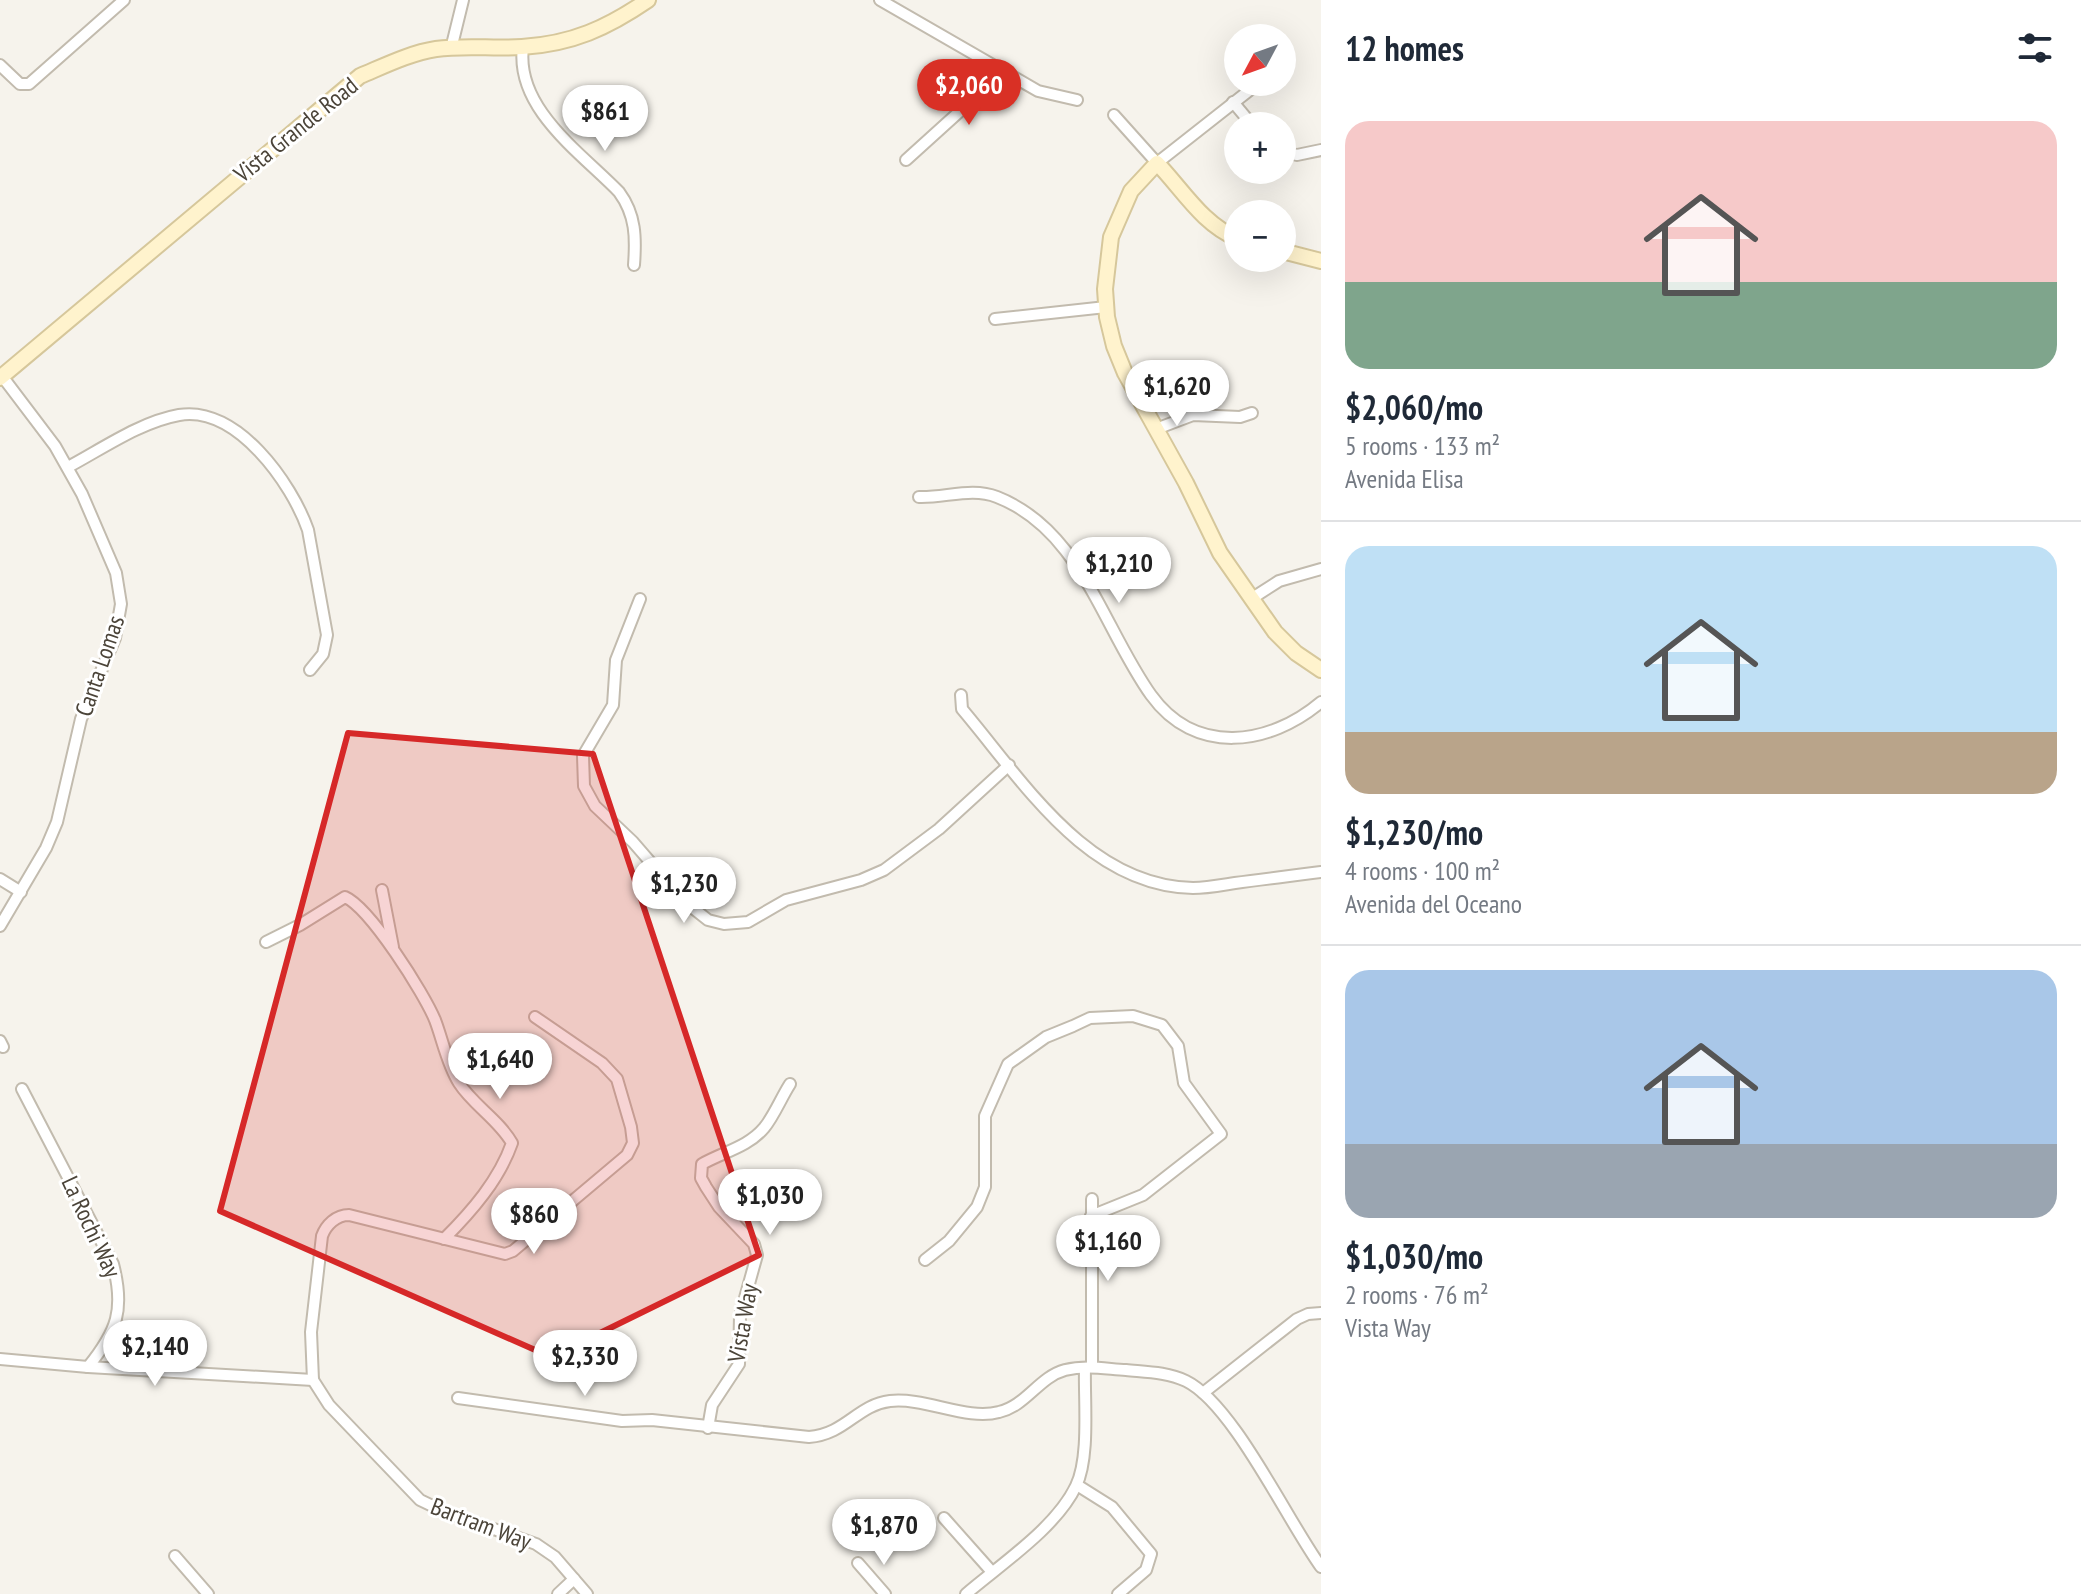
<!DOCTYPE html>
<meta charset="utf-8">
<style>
body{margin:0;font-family:"PT Sans Narrow",sans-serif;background:#f6f6f7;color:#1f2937;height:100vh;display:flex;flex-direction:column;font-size:30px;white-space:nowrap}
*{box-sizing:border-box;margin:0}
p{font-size:26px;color:#747a83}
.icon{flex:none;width:44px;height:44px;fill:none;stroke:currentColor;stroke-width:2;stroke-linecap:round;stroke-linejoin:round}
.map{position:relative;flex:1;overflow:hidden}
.panel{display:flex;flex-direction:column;background:#fff;width:760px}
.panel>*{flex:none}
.needle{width:52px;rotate:229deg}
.buttons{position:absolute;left:1224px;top:24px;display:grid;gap:16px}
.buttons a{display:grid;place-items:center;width:72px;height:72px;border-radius:50%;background:#fff;box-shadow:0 8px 32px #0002;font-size:40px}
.price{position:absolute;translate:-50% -68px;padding:0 18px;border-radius:28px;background:#fff;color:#222;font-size:26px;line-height:52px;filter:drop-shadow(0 2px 4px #0008)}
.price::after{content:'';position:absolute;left:50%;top:48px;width:24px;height:18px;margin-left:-12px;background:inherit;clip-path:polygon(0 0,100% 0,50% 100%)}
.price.current{background:#d93025;color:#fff}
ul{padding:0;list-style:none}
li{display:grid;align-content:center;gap:16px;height:424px;padding:0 24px}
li+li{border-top:2px solid #e0e1e3}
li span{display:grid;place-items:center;height:248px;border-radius:24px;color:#555}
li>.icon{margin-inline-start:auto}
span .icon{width:144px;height:144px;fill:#fffc;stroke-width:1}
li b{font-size:34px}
h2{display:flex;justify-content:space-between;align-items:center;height:96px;padding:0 24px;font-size:34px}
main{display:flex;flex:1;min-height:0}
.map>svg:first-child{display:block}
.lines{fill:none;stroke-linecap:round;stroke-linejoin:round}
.street-casing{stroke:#c2bbae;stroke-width:14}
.secondary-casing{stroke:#d6c79b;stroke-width:18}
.street{stroke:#fff;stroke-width:10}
.secondary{stroke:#fff3cd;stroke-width:14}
.marked{fill:#d62828;fill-opacity:0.2;stroke:#d62828;stroke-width:6;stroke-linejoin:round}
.labels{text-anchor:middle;stroke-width:6;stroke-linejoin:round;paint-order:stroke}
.street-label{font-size:24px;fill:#4b4439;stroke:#fff}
</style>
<main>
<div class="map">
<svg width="1321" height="1594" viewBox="0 0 1321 1594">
<rect width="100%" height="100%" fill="#f6f3ec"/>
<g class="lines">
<!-- street casing -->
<g class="street-casing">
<g id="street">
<polyline points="880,0 1038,91 1077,100"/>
<path d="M523,47C515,108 580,152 619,192C636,215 636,238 634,265"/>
<polyline points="451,49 463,0"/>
<polyline points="0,65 20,84 29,84 124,0"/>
<polyline points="1282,69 1288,65"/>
<polyline points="1233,102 1253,126"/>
<polyline points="1114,115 1157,163 1260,82"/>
<polyline points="1282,152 1297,155 1321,150"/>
<polyline points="906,160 980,93 996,66"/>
<polyline points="995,319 1106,307"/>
<polyline points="1156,429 1193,415 1240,417 1252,413"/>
<path d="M68,467C102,449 140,422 179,415C237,405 292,484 308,530L327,635L323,654L310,670"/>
<path d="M919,497C945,498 972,487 997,497C1081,530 1103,628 1151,695C1195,756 1269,746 1321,702"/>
<polyline points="640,599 616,660 613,705 583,756 584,786 595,806 633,842 684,901 708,920 724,924 748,922 786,900 861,880 884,870 939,829 1009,765"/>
<polyline points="1251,599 1279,581 1321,569"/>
<path d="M961,695L962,709C1023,781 1087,886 1193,888C1207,888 1222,885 1235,883C1264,879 1292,876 1321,872"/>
<polyline points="0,879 21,892"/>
<polyline points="382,890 393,947"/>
<polyline points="0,926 46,848 57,822 81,719 115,638 121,604 116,573 82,494 55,446 2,376"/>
<path d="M266,942L300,925L345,897C370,908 424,993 435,1020C443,1041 447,1064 459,1083C473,1105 498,1119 512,1143C499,1180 472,1211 444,1239"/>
<polyline points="0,1041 3,1047"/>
<path d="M22,1089L113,1264C125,1310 117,1331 88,1367"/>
<polyline points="925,1260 949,1241 977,1207 985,1187 985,1116 1008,1064 1046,1037 1073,1026 1090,1018 1133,1016 1162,1025 1178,1046 1184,1083 1221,1134 1143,1195 1091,1216"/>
<polyline points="0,1359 88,1367 313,1380"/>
<polyline points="1092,1367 1092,1199"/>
<path d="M313,1380L311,1332L322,1236C326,1225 336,1215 349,1215L505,1254L513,1251L627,1155L633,1143L631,1127L617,1079L602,1063L535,1017"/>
<polyline points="313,1380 329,1405 420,1500 443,1511 536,1544 555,1557 587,1594"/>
<polyline points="1203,1393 1297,1319 1308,1314 1321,1313"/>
<path d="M458,1398L622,1421L652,1420L809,1437C846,1434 857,1405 890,1401C925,1397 967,1421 999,1412C1026,1406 1039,1377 1065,1370C1086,1365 1106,1369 1126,1370C1146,1372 1167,1372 1186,1381C1233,1404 1287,1520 1321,1567"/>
<path d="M708,1428L712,1405L739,1364L740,1316L757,1255L754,1244L719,1207L706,1187L701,1178L702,1164C723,1152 748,1147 764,1128C774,1116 781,1098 790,1084"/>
<polyline points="1077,1485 1112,1507 1151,1554 1146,1570 1118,1594"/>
<polyline points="944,1518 992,1572"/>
<polyline points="175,1556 208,1594"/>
<polyline points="858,1563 885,1594"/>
<polyline points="558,1594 574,1579"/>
<path d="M966,1594C1001,1564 1056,1528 1076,1486C1090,1457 1084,1401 1085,1368"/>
</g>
</g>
<!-- secondary casing -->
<g class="secondary-casing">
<g id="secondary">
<path d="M1238,239C1202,224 1183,190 1157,163L1131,191L1111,237L1105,289L1107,317L1114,346L1125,373L1186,483L1220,553L1275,632L1296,653L1321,670"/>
<polyline points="1282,251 1321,261"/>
<path d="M0,378L360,76C384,66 410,53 436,49C464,45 494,49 522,47C572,44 607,28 648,0"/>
</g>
</g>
<!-- street -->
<use href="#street" class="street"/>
<!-- secondary -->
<use href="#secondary" class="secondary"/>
</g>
<!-- marked area -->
<path class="marked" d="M348,733L593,754L759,1255L551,1357L220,1211Z"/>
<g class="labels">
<!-- street labels -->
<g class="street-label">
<text transform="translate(296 130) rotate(-39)" y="8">Vista Grande Road</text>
<text transform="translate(100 666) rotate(-71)" y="8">Canta Lomas</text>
<text transform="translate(91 1227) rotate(65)" y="8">La Rochi Way</text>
<text transform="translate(743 1323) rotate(-80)" y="8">Vista Way</text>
<text transform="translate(481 1524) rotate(21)" y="8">Bartram Way</text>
</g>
</g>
</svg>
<div class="buttons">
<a><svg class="needle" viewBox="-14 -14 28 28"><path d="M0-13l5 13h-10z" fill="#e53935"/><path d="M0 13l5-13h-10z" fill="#747a83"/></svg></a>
<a>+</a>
<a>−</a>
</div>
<b class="price current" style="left:969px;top:127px">$2,060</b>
<b class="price" style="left:605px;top:153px">$861</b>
<b class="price" style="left:1177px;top:428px">$1,620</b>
<b class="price" style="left:1119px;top:605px">$1,210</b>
<b class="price" style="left:684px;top:925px">$1,230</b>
<b class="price" style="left:500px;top:1101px">$1,640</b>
<b class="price" style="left:770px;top:1237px">$1,030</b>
<b class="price" style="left:534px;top:1256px">$860</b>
<b class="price" style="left:1108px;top:1283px">$1,160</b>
<b class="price" style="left:155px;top:1388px">$2,140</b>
<b class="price" style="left:585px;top:1398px">$2,330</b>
<b class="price" style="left:884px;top:1567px">$1,870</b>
</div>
<section class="panel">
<h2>12 homes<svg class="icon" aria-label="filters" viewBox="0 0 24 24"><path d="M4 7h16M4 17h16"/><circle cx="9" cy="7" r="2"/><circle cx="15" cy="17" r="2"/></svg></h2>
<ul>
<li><span style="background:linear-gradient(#f6c9c9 65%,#7fa58c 0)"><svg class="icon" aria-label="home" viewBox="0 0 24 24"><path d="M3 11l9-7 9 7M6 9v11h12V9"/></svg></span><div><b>$2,060/mo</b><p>5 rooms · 133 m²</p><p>Avenida Elisa</p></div></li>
<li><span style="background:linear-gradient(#bfe0f5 75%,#b9a48a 0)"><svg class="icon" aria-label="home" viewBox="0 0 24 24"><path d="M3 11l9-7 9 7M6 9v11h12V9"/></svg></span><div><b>$1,230/mo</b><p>4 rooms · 100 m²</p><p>Avenida del Oceano</p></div></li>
<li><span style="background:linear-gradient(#a9c7e8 70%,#9aa5b1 0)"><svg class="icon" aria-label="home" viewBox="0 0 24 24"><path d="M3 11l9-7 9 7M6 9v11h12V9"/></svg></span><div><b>$1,030/mo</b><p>2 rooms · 76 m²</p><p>Vista Way</p></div></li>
</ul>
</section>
</main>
